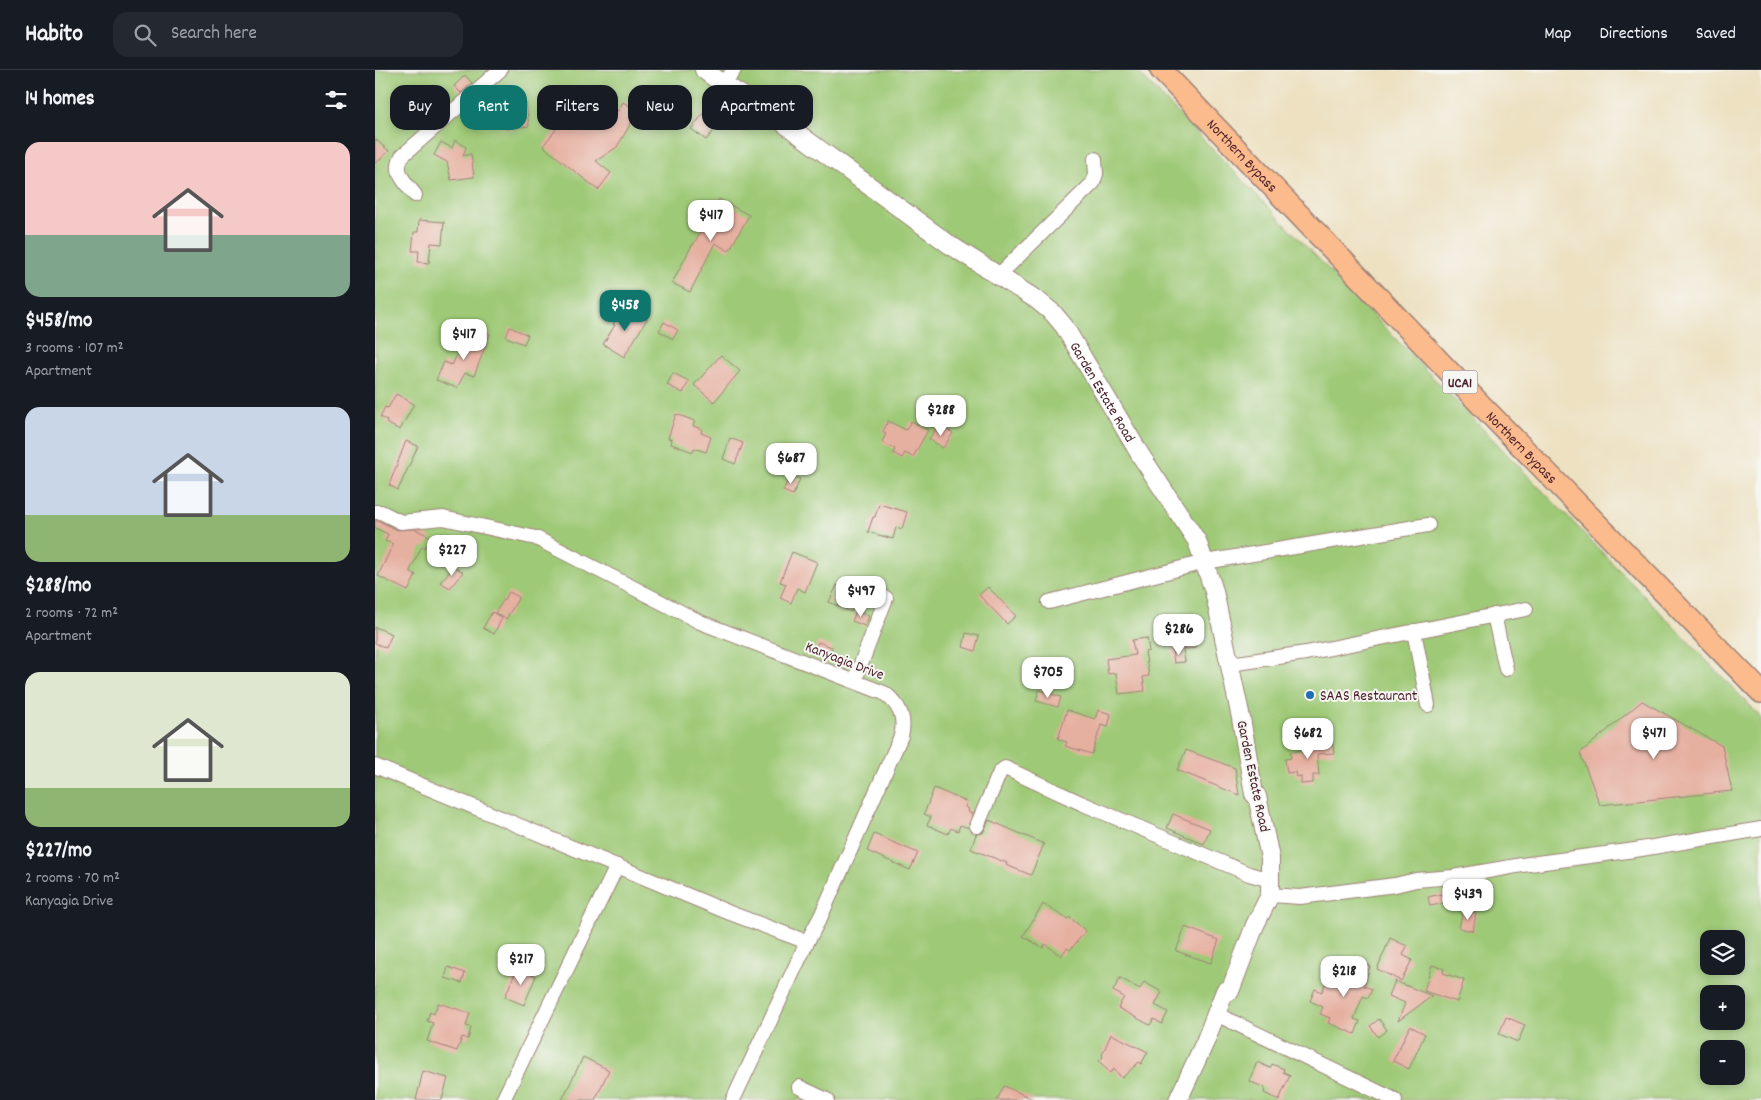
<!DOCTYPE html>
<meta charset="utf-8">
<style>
body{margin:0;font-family:Dekko,sans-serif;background:#242831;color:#f1f3f6;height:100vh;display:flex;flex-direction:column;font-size:19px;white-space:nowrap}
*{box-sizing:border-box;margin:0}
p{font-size:16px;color:#9ea1a6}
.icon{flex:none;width:28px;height:28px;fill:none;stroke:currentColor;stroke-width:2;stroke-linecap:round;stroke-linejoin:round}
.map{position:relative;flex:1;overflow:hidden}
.drawer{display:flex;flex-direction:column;background:#171b24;width:375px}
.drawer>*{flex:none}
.hud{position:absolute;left:15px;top:15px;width:475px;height:45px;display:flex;gap:10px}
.controls{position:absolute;left:1325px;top:860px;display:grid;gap:10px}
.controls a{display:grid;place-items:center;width:45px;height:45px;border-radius:10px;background:#171b24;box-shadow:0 2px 8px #0003;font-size:25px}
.price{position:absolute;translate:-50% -42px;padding:0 11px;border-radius:10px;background:#fff;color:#222;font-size:16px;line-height:32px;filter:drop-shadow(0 1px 2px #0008)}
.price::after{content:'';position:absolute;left:50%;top:30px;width:15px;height:11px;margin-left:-8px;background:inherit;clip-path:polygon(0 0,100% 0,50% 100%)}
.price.current{background:#0f766e;color:#fff}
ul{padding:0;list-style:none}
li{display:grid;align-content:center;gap:10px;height:265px;padding:0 25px}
li span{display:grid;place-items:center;height:155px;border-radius:15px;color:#555}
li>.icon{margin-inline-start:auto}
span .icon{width:90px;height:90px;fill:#fffc;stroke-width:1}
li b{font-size:21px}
h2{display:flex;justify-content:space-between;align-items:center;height:60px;padding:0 25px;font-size:21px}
.tag{padding:0 18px;border-radius:15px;background:#171b24;box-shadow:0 2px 8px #0003;font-size:18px;line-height:45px}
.tag.current{background:#0f766e;color:#fff}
header{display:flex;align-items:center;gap:30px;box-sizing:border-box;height:70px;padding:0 25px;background:#171b24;border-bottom:1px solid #363941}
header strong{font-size:24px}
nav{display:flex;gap:28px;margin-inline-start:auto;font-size:18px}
.search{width:350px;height:45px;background:#242831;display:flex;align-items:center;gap:12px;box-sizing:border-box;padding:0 18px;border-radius:15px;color:#9ea1a6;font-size:19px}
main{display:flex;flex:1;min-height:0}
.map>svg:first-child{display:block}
.green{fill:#9ec976;stroke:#747450;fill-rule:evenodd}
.building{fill:#e6b0a1}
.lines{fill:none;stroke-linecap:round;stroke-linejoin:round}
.minor-casing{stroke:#9c8076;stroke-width:16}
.tertiary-casing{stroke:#9c8076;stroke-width:20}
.primary-casing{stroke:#9c8076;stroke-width:24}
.minor{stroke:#fff;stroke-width:14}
.tertiary{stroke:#fff;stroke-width:18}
.primary{stroke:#fbbb8d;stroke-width:21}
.poi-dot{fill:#1f6fb2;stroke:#f6f6f2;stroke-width:2}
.labels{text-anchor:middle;stroke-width:4;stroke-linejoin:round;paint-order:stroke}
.shield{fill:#f6f6f2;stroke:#7e6067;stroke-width:1}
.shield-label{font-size:14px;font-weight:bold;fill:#4a1f2b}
.street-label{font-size:15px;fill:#4a1f2b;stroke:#f6f6f2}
.poi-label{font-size:15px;fill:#4a1f2b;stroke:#f6f6f2;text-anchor:start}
</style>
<header>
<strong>Habito</strong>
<div class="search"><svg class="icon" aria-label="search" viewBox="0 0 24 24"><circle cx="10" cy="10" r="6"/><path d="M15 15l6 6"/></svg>Search here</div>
<nav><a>Map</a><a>Directions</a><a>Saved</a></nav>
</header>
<main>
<section class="drawer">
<h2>14 homes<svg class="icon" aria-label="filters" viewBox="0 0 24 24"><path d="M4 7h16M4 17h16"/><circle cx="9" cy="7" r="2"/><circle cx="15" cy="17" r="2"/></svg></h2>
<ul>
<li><span style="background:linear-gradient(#f6c9c9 60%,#7fa58c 0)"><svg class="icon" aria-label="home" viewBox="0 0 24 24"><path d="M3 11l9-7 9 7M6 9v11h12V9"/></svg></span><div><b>$458/mo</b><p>3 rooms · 107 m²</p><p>Apartment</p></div></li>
<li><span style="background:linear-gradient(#c9d6e8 70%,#8fb573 0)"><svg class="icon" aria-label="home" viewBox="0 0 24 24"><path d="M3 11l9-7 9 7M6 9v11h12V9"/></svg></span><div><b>$288/mo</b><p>2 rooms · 72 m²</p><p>Apartment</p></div></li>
<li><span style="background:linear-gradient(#dfe7d0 75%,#8fb573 0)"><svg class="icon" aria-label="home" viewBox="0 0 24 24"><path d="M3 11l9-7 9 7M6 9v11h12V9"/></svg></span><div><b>$227/mo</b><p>2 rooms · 70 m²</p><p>Kanyagia Drive</p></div></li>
</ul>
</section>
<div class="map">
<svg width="1386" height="1030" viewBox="0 0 1386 1030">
<rect width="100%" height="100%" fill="#f6f6f2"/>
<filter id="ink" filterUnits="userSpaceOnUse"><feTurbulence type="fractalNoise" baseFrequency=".02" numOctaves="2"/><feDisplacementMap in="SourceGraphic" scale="10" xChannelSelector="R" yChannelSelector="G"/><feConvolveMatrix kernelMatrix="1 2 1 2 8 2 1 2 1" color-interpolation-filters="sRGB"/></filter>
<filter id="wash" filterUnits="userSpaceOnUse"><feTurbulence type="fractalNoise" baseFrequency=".0096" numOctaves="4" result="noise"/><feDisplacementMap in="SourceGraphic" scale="20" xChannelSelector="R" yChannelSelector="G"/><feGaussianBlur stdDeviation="1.12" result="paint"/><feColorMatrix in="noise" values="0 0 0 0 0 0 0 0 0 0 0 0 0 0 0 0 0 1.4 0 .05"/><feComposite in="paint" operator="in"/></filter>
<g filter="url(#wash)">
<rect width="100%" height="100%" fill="#ede1c2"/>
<!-- green -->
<path class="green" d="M0,0H761L1386,647V1030H0ZM1334,869H1361V896H1334ZM1334,924H1361V951H1334ZM1334,979H1361V1006H1334Z"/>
<g id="blocks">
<!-- building -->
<g class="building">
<polygon points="90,5 97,13 86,23 79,16"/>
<polygon points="207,18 220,28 243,41 248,32 263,41 242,77 221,91 236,103 223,120 168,76 182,58"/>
<polygon points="135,19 145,26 142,35 151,33 154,56 131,59 127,41 113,34 121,21 131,27"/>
<polygon points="333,38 348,50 331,70 316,59"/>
<polygon points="0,69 14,81 0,94"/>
<polygon points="80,70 91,77 88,86 96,84 99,107 76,110 72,92 59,85 66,72 77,78"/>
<polygon points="344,129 374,145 354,181 340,173 315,222 297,213 317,175 318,175"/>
<polygon points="44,150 69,152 67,174 56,173 54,193 43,192 44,181 37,181 39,162 43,162"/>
<polygon points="253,237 272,249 249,287 228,274 240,255 238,254 243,245 247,247"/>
<polygon points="289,252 303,260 298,269 284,261"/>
<polygon points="135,257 153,265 149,274 131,267"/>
<polygon points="105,260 115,264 99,306 90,303 82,318 61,310 69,292 77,295 91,267 101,271"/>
<polygon points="346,285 365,301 339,332 319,315"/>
<polygon points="298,303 314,311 308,323 292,315"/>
<polygon points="21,324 39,334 25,360 11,353 12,350 5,347 10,337 13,338"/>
<polygon points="301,344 320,351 318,356 327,359 326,363 336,367 331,382 319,378 318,382 296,374 297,369 293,368"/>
<polygon points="513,351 531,360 536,351 553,360 538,387 530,383 527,388 518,383 520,379 507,372 511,364 508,362"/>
<polygon points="570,358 578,363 568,378 554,369 561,359 567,363"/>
<polygon points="355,368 368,373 360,394 348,389"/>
<polygon points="31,371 43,376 23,420 14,415"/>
<polygon points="415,405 425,409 418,425 408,421"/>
<polygon points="504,434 532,442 527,459 521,457 518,469 493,462 498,447 500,447"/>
<polygon points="0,451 4,451 23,460 40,459 56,467 50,478 47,476 35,501 41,505 33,521 3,506 18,474 10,471 13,464 0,458"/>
<polygon points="417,482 442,492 430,522 422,518 416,533 405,528 411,514 405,512"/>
<polygon points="79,497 88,502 75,518 65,512"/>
<polygon points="462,515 470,519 472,515 486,522 476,542 454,532"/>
<polygon points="613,517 641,546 632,554 604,525"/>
<polygon points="134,522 144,527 131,549 120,543"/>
<polygon points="481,541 494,546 490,556 477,551"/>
<polygon points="117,542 127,548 119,564 108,558"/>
<polygon points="818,556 821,578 811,579 807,557"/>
<polygon points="0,557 17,564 11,578 0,573"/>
<polygon points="591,563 604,566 600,581 588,577"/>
<polygon points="772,568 774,581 770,582 774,606 768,607 770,621 744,624 741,603 733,604 731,589 760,585 757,570"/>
<polygon points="443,572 457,577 454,587 439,582"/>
<polygon points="808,578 810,592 799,593 797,579"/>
<polygon points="664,620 686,627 683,637 661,631"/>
<polygon points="1267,631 1347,676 1357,721 1225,735 1205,683"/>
<polygon points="692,640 720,649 723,640 736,644 733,657 726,655 717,684 690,676 692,672 683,669"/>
<polygon points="957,669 959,683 942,684 944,705 938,705 938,713 926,714 926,706 921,707 920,702 912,703 910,689 916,688 915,682 928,680 928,675 947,673 947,670"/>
<polygon points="811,680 860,698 864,725 802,700"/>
<polygon points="559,718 592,732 590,737 594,739 593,742 598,744 594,753 594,758 585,755 583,761 576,758 573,764 552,755 556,747 549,744"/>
<polygon points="798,744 835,759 829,774 792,758"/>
<polygon points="614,750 669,774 656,805 631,795 632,793 596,779 601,764 608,763"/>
<polygon points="499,764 543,783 535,800 492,781"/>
<polygon points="1080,821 1082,831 1055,836 1053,827"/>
<polygon points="668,834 692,849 694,847 711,861 695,880 692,878 686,886 670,874 668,878 648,866"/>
<polygon points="1088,840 1101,843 1098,861 1084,858"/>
<polygon points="810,857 844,870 836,893 801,881"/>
<polygon points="1015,868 1032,876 1028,885 1037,890 1026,911 1002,899"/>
<polygon points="981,891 995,896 989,916 997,919 993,928 988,926 979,949 985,951 980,964 953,953 955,948 945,944 948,937 935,931 940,919 947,922 952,910 955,911 958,904 975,910"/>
<polygon points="1057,895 1069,899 1068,903 1089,910 1082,932 1049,921"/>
<polygon points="73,897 90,903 87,913 70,908"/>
<polygon points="142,898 161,906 149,935 130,927"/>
<polygon points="745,908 765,919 769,912 787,922 780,935 793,942 787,954 779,949 775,955 743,938 749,927 738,921"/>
<polygon points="1020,911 1057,926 1023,951 1030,933 1014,926"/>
<polygon points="63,933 95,943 91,956 96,957 93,969 87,967 82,981 52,971 58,953 52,951 55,942 59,944"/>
<polygon points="1131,947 1150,955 1143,972 1124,964"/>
<polygon points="1004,949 1012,960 1003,967 995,956"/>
<polygon points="1035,956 1050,964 1034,999 1018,991"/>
<polygon points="736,964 773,982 766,994 764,992 747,1008 739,999 735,1003 724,991 728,987 727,985"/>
<polygon points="208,987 234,1000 220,1030 187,1030"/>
<polygon points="882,992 895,998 897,994 909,999 908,1002 915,1005 904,1030 889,1023 890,1018 874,1011"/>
<polygon points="48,1001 73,1008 67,1030 41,1030"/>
<polygon points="629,1016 660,1030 622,1030"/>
</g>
</g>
</g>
<g filter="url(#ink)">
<use href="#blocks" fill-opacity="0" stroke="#9c8076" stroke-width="1"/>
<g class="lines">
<!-- minor casing -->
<g class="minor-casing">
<g id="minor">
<polyline points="348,14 359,0"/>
<path d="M40,125C30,112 18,102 27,86L125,0"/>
<polyline points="623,206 718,113 721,104 720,89"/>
<path d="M0,442H6L26,452L68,448L161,468L325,552L509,623C524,634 531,647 526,666L446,846L432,872L358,1030"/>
<polyline points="674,532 830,492 1053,455"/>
<polyline points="1119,545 1131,599"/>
<polyline points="1039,561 1053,635"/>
<polyline points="855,594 931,583 1151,539"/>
<polyline points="480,610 511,528"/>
<polyline points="0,696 355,843 432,872"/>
<polyline points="602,756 625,702 630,698 706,733 874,804 888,808 896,803"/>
<polyline points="895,825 925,827 1020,815 1041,810 1078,807 1147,795 1260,780 1386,759"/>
<polyline points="841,944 1020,1030"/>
<polyline points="424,1017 452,1030"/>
<polyline points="128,1030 242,796"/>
</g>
</g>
<!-- tertiary casing -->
<g class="tertiary-casing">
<g id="tertiary">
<path id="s1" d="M329,0L348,14L388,38L575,175L662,230L678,243L689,256L766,386L822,471L839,521L866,648L879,724L882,726L895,788V825L880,855L855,921H850L830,972L803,1030"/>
</g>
</g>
<!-- primary casing -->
<g class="primary-casing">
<g id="primary">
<path id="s2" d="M786,0L1107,336L1386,622"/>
</g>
</g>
<!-- minor -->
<use href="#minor" class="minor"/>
<!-- tertiary -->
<use href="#tertiary" class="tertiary"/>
<!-- primary -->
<use href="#primary" class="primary"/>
</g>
</g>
<!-- markers -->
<circle class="poi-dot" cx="935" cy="625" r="5"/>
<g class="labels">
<!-- shield labels -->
<rect class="shield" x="1067.5" y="300.5" width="35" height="23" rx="4"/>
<g class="shield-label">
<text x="1085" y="317">UCA1</text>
</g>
<!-- street labels -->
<g class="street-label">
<text dy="5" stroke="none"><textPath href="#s2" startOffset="118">Northern Bypass</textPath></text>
<text dy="5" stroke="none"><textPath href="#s1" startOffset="519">Garden Estate Road</textPath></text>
<text dy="5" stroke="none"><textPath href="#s2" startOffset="522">Northern Bypass</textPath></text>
<text transform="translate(470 590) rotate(21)" y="5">Kanyagia Drive</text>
<text transform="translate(879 706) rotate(78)" y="5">Garden Estate Road</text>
</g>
<!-- poi labels -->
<g class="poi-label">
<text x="945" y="630">SAAS Restaurant</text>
</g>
</g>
</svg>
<div class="controls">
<a><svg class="icon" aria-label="layers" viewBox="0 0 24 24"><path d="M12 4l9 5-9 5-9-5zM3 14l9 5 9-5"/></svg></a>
<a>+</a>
<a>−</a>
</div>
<b class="price" style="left:336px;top:172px">$417</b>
<b class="price current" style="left:250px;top:262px">$458</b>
<b class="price" style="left:89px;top:291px">$417</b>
<b class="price" style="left:566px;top:367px">$288</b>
<b class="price" style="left:416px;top:415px">$687</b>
<b class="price" style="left:77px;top:507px">$227</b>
<b class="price" style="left:486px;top:548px">$497</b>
<b class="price" style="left:804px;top:586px">$286</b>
<b class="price" style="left:673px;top:629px">$705</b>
<b class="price" style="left:933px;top:690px">$682</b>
<b class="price" style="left:1279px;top:690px">$471</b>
<b class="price" style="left:1093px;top:851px">$439</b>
<b class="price" style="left:146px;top:916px">$217</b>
<b class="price" style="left:969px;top:928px">$218</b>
<div class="hud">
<a class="tag">Buy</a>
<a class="tag current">Rent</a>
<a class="tag">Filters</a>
<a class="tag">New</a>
<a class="tag">Apartment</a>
</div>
</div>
</main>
